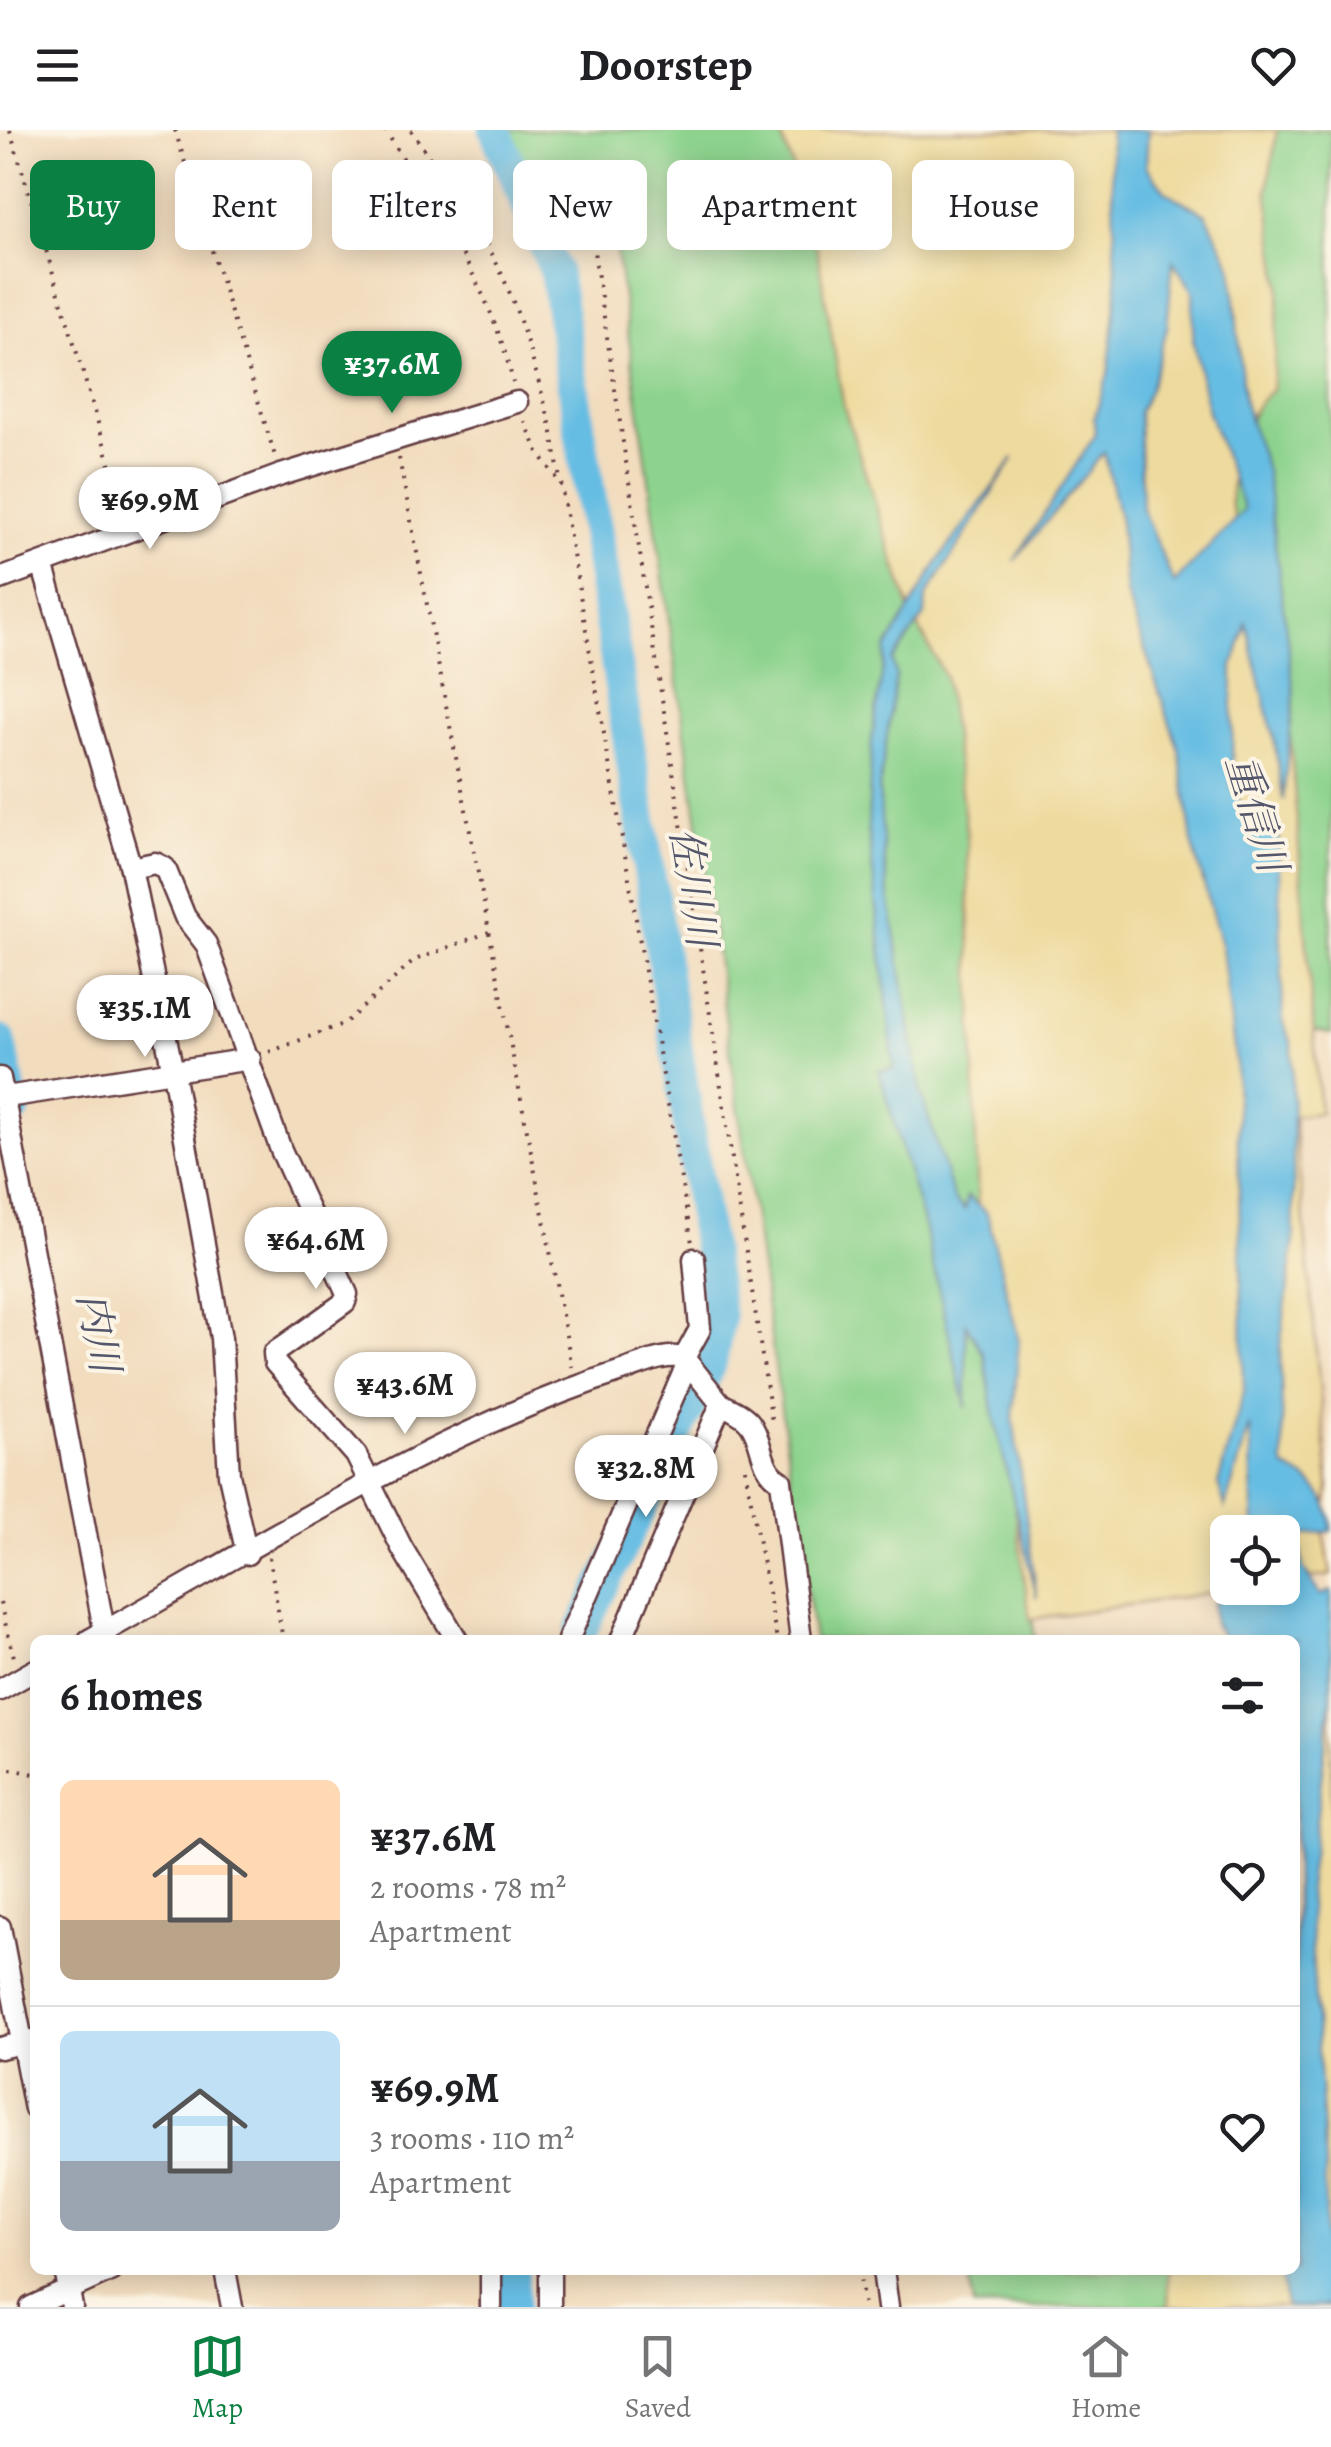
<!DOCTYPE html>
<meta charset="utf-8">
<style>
body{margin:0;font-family:Alegreya,"Noto Serif JP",serif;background:#f6f6f6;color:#202124;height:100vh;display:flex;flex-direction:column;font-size:38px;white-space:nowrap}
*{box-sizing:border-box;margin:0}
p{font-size:32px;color:#757577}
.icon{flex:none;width:55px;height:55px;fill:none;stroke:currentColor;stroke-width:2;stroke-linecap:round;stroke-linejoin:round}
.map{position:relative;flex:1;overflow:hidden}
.sheet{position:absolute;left:30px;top:1505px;width:1270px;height:640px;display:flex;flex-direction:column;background:#fff;border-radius:15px;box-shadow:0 5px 25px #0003}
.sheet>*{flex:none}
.hud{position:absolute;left:30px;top:30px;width:1272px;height:90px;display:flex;gap:20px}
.fabs{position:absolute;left:1210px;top:1385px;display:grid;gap:20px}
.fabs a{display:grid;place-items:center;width:90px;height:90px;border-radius:15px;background:#fff;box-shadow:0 5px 25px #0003;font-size:50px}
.price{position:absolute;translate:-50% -85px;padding:0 22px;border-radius:35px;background:#fff;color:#222;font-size:32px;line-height:65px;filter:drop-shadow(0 2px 5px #0008)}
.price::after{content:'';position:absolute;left:50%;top:60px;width:30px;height:22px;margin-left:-15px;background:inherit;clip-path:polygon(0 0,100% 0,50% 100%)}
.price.selected{background:#0b8043;color:#fff}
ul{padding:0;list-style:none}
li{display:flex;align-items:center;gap:30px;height:250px;padding:0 30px}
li+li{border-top:2px solid #e0e0e0}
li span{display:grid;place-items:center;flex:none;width:280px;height:200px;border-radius:15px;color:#555}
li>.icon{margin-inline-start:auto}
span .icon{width:120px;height:120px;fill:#fffc;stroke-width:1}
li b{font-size:42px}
h2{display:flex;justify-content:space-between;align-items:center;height:120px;padding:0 30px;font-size:42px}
.pill{padding:0 35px;border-radius:15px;background:#fff;box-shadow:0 5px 25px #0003;font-size:35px;line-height:90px}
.pill.selected{background:#0b8043;color:#fff}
header{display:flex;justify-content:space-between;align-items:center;height:130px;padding:0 30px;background:#fff;font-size:45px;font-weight:700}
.menu{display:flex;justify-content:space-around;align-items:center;height:140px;border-top:2px solid #e0e0e0;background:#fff;font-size:28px;color:#757577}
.menu a{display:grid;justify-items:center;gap:5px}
.menu .selected{color:#0b8043}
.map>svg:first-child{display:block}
.green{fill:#8dd38d;stroke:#6c795c;stroke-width:2.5}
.sand{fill:#eeda9e;stroke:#9c7c64;stroke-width:2.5}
.water{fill:#66bde3;stroke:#586e87;stroke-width:2.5;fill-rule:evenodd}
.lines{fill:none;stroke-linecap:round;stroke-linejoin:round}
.river{stroke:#66bde3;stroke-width:32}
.minor-casing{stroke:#633b41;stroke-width:25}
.path{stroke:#633b41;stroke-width:4;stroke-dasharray:2.5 8;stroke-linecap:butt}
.minor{stroke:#fff;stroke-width:20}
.labels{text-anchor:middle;stroke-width:8;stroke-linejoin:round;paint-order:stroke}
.water-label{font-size:40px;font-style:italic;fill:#54566b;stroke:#fcf5e5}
</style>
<header><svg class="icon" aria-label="menu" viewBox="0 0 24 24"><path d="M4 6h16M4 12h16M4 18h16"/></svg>Doorstep<svg class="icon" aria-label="heart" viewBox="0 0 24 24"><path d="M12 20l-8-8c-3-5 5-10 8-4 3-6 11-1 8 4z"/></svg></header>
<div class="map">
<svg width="1331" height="2177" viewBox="0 0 1331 2177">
<rect width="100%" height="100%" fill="#fcf5e5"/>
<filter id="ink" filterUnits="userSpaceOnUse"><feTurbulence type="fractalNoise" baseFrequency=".01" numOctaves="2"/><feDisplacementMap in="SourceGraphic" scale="20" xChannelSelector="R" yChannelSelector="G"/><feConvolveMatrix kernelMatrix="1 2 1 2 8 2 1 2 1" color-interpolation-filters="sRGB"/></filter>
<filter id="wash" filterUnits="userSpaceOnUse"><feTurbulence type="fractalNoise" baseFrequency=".0048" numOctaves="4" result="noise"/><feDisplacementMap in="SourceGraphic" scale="40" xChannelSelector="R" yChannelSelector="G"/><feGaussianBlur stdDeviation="2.25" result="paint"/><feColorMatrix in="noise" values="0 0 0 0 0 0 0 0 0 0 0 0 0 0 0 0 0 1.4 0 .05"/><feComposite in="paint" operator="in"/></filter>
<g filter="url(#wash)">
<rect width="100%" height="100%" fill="#f2dcbe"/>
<!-- green -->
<g class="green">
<polygon points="484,0 779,0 811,84 844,277 910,480 945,547 967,703 979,1109 1035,1510 814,1510 606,48 507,66"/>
<polygon points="1277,0 1331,0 1331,904 1313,901 1290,607 1230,372 1233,334 1257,273 1280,156 1267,61"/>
<polygon points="969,2140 1168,2140 1169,2177 973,2177"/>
</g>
<!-- sand -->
<g class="sand">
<path d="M779,0H1277L1267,61L1280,156L1272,260C1238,288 1233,330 1230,372L1290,607L1320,983L1294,986L1329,1354L1324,1403L1331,1445L1283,1452L1282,1402H1228V1458H1247L1030,1489L979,1109L967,703L945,547L910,480L844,277L811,84Z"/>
<polygon points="1331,1521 1331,2177 1169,2177 1168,2140 1295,2140 1295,1525"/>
</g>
<!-- water -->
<g class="water">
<path d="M1110,0H1148L1146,36L1166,62L1206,84L1232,137L1244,273L1266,340L1294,564L1283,670L1274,609L1246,494L1233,537L1232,657L1257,706L1278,698L1283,893L1292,914L1294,1112L1280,1217L1284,1337C1313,1350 1331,1366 1331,1401L1299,1406L1303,1438L1320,1465L1331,1461V1568L1308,1758L1325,2033V2149L1330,2177H1286L1280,2140H1295V1510H1225L1214,1494L1213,1474L1233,1458H1282V1402H1254L1250,1295L1225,1377L1218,1354L1244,1261L1236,935L1222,818L1192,712L1179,620L1126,464L1120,392L1104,322L1014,431L1095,305L1094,289L1108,244L1117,163ZM1173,131L1193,161V209L1208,282L1244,380L1174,453L1142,379L1139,281L1150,259L1167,198Z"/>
<polygon points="1014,328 926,467 925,485 892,531 896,545 879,660 886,747 921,963 954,1070 965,1080 967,1066 987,1083 1019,1211 1013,1288 1037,1468 995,1292 984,1225 966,1194 966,1278 923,1092 879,941 894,938 868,697 872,606 886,519 940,428"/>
</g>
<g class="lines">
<!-- river -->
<g class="river">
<polyline points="495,0 555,141 719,1188 711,1233 581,1501"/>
<polyline points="0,910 14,980"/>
<polyline points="513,2140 513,2177"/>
</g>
</g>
</g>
<g filter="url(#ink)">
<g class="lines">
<!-- minor casing -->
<g class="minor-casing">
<g id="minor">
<polyline points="42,434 131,738 173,942 221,1208 229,1345 247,1424"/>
<polyline points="0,449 281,345 517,272"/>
<polyline points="131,738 155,733 165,738 185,787 206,814 281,1020 347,1164 345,1172 274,1223 275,1233 356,1325 402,1418 457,1510"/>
<polyline points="0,948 106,1510"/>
<polyline points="0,968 250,929"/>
<path d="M721,1274C731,1279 743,1284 750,1293C764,1312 759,1339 781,1351L801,1510"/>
<path d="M89,1510C263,1414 436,1301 625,1240C643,1234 665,1223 684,1228L700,1199L694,1129"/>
<polyline points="568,1510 686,1237"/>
<polyline points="621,1510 721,1274 684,1228"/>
<polyline points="0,1560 35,1540"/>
<polyline points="0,1797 35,1979"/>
<polyline points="0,1918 33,1910"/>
<polyline points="65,2140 72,2177"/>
<polyline points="225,2140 232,2177"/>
<polyline points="491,2140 491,2177"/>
<polyline points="883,2140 888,2177"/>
<polyline points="31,2177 112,2140"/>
<polyline points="550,2177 550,2140"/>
</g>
</g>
<!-- path -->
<g class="path">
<polyline points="10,0 125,383"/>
<polyline points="175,0 275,326"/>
<path d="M385,0C437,82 492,158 513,253"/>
<path d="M411,0C440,45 475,87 498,136C522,187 536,242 551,297L692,1113"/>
<polyline points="588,82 772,1292"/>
<polyline points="525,291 537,320 562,356"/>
<polyline points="399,328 572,1237"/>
<polyline points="269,922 345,893 415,830 489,802"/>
<polyline points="745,1338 777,1510"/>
<polyline points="269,1427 283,1510"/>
<polyline points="0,1473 15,1531"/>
<polyline points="0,1637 35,1644"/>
<polyline points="859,2140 864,2177"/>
</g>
<!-- minor -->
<use href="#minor" class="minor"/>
</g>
</g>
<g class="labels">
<!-- water labels -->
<g class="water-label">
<text transform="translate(1257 683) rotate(73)" y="14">重信川</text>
<text transform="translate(694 757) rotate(81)" y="14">佐川川</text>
<text transform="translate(99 1202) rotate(79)" y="14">内川</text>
</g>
</g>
</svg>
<div class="fabs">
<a><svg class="icon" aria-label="locate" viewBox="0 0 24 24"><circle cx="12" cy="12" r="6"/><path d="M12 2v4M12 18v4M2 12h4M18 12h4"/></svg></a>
</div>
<b class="price selected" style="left:392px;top:286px">¥37.6M</b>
<b class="price" style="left:150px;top:422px">¥69.9M</b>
<b class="price" style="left:145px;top:930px">¥35.1M</b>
<b class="price" style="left:316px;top:1162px">¥64.6M</b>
<b class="price" style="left:405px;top:1307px">¥43.6M</b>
<b class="price" style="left:646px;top:1390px">¥32.8M</b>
<div class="hud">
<a class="pill selected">Buy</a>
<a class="pill">Rent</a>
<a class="pill">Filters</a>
<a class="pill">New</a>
<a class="pill">Apartment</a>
<a class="pill">House</a>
</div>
<section class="sheet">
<h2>6 homes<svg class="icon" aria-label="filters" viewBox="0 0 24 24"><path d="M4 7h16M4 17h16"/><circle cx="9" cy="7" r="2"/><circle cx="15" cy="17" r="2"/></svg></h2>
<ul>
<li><span style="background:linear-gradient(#ffd9b3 70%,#b9a48a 0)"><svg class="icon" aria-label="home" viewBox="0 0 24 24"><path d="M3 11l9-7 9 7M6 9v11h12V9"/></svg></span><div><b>¥37.6M</b><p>2 rooms · 78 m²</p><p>Apartment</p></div><svg class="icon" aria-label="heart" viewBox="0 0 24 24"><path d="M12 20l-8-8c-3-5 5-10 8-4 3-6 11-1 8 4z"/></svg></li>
<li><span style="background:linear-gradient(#bfe0f5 65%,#9aa5b1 0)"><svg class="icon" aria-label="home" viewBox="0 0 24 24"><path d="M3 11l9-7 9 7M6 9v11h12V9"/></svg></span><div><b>¥69.9M</b><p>3 rooms · 110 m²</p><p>Apartment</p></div><svg class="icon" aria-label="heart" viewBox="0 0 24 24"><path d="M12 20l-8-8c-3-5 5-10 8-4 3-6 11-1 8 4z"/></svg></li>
</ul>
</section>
</div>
<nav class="menu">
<a class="selected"><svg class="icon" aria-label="map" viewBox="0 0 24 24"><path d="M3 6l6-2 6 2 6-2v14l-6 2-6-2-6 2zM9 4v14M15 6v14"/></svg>Map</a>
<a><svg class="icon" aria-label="saved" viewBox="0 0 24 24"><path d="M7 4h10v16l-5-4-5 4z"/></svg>Saved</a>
<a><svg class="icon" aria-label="home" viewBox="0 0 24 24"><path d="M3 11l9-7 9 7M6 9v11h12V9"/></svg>Home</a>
</nav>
